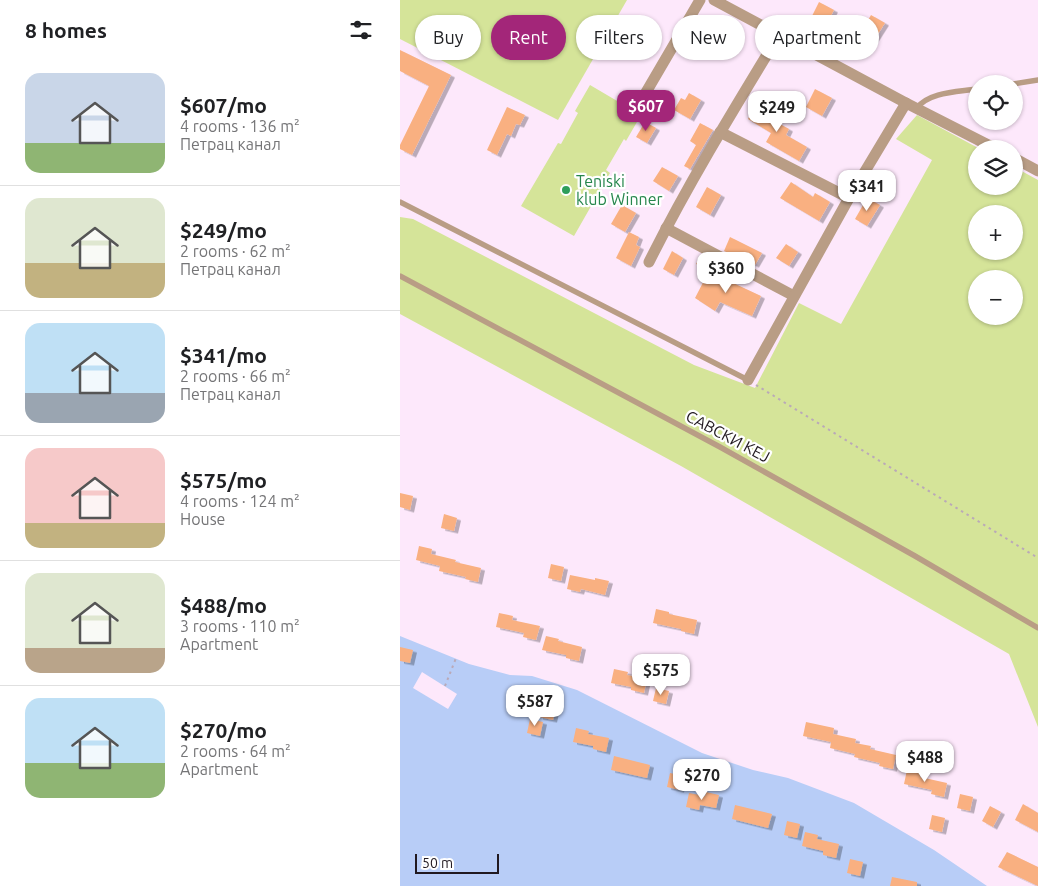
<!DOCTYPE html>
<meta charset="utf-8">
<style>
body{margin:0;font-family:Ubuntu,sans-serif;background:#f6f6f6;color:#202124;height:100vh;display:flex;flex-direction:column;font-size:19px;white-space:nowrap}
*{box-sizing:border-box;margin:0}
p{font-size:16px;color:#757577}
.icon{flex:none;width:28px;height:28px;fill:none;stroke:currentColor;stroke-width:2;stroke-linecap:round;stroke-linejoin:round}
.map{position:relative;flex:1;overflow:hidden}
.sheet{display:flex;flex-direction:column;background:#fff;width:400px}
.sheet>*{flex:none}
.banner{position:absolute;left:15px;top:15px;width:475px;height:45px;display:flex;gap:10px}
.fabs{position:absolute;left:568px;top:75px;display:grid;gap:10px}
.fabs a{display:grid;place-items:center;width:55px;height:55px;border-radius:50%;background:#fff;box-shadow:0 1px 4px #0004;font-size:25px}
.scale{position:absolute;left:15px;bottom:12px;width:84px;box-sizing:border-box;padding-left:5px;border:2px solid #211920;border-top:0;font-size:14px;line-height:18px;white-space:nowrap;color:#211920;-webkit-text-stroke:4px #fff;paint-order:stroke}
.price{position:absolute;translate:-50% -42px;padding:0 11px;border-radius:10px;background:#fff;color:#222;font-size:16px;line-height:32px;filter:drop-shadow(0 1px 2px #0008)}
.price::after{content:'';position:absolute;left:50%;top:30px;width:15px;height:11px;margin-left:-8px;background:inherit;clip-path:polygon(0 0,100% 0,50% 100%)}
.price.active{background:#a32679;color:#fff}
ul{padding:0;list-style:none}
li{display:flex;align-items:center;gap:15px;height:125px;padding:0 25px}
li+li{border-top:1px solid #e0e0e0}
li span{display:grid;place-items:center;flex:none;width:140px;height:100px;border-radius:15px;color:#555}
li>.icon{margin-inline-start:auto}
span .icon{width:60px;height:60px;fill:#fffc;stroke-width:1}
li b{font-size:21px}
h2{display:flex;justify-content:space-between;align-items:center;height:60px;padding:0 25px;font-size:21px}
.tag{padding:0 18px;border-radius:22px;background:#fff;box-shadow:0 1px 4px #0004;font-size:18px;line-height:45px}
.tag.active{background:#a32679;color:#fff}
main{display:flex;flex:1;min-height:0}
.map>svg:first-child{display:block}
.green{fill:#d5e499;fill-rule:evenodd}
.water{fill:#b8cdf7}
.pier{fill:#fde8fb}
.building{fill:#f9b081;filter:url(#shadow)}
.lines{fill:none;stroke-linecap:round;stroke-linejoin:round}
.path{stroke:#baa9b8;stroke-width:2;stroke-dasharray:2.5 4;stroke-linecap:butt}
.service{stroke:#b99d85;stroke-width:5.5}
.minor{stroke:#b99d85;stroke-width:11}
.leisure-dot{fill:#2e9e5b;stroke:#fff;stroke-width:2}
.labels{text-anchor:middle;stroke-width:4.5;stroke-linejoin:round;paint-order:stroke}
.leisure-label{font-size:16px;fill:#27864d;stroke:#fff;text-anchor:start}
.street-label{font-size:16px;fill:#211920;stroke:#fff}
</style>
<main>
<section class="sheet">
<h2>8 homes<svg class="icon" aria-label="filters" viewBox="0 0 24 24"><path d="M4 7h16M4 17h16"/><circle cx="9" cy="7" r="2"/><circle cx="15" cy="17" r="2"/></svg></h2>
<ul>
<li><span style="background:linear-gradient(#c9d6e8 70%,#8fb573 0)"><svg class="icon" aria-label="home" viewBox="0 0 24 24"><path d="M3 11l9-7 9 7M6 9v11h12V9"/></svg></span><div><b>$607/mo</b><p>4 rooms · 136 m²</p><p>Петрац канал</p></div></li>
<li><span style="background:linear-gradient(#dfe7d0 65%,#c2b280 0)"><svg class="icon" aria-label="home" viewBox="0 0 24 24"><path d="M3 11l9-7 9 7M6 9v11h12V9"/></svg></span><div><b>$249/mo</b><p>2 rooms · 62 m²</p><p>Петрац канал</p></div></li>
<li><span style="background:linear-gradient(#bfe0f5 70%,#9aa5b1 0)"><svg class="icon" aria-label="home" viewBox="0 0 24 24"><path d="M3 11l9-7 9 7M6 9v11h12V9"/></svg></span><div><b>$341/mo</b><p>2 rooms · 66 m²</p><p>Петрац канал</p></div></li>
<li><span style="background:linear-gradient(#f6c9c9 75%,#c2b280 0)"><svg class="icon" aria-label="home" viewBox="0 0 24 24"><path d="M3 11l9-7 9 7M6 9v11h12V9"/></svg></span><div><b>$575/mo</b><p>4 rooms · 124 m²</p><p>House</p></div></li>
<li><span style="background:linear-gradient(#dfe7d0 75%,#b9a48a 0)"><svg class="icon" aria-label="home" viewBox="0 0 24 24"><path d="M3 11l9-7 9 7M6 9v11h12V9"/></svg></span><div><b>$488/mo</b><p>3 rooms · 110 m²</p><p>Apartment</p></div></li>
<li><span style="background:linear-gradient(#bfe0f5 65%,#8fb573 0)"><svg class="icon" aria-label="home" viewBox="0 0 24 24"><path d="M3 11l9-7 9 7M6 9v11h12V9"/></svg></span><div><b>$270/mo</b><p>2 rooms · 64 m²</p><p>Apartment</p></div></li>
</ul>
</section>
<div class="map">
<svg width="638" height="886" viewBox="0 0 638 886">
<defs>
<filter id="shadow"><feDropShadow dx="4" dy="2.5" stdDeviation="0" flood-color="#0004"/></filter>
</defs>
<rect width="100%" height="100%" fill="#fde8fb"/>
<!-- green -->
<g class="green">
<polygon points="0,0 227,0 158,120 0,39"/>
<polygon points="190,85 241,115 226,141 224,139 206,170 210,173 174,236 121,206 158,143 161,144 178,113 175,111"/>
<path d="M517,115L580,149H576V186H614V167L638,180V727L609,654L281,466L0,314V217L13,219L294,365L355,388L399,303L441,324L532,160L496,139ZM576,214H614V251H576ZM576,279H614V316H576Z"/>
</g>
<!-- water -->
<polygon class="water" points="0,636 69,664 110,675 132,676 177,690 302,753 353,770 388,778 454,803 534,850 587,886 0,886"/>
<!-- pier -->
<polygon class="pier" points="22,672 57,694 48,709 13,688"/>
<!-- building -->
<g class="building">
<polygon points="419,2 434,10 418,40 404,32"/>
<polygon points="471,15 485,23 471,45 458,37"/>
<polygon points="0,50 51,75 12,155 0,149 0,145 29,86 0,71"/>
<polygon points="415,89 432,98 422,116 406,107"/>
<polygon points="289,93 301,100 290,119 274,110 281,98 285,100"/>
<polygon points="357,102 371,110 367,117 389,129 386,135 407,147 399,161 366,142 371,133 348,119"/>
<polygon points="107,107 125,115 120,125 116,124 111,136 107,134 97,155 87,150"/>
<polygon points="245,122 256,128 247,143 236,137"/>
<polygon points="300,123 313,130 290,169 284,166 296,145 290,141"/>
<polygon points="262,167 278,176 269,191 253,181"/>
<polygon points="391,182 413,197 415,193 430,202 419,221 380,198"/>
<polygon points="307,187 321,195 310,215 296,207"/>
<polygon points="467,198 480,205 467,226 455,219"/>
<polygon points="222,205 236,213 225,232 211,224"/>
<polygon points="229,232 239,237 236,245 240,247 231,266 216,258"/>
<polygon points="330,237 362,253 355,265 324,251"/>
<polygon points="386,244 398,252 389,266 376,258"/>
<polygon points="272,251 283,258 274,275 263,269"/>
<polygon points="301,255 314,262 310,270 296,264"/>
<polygon points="310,269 332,280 331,282 361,296 352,316 320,302 315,311 295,298"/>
<polygon points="0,493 13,496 10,510 0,507"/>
<polygon points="44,514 57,518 54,531 41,528"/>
<polygon points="19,546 32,549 31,554 56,560 55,562 81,568 78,582 65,579 66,577 39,571 40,566 16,560"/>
<polygon points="151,564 164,567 161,581 148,578"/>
<polygon points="170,575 195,580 195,578 209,581 205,595 181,589 180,592 167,589"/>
<polygon points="256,609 269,612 269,614 297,620 294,634 281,631 281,629 253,623"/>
<polygon points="99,613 113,616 112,620 140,626 136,640 123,637 124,633 96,627"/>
<polygon points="146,636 159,639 158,641 182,647 179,661 166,658 166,655 142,650"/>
<polygon points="0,647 13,650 10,663 0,661"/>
<polygon points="214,669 228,672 227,675 247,679 244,693 231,690 231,687 211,683"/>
<polygon points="256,688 269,691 266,704 253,701"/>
<polygon points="142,704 156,707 153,720 139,717"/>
<polygon points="130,719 143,722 140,736 127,733"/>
<polygon points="406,722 434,728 433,734 456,739 455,743 471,746 470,749 496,755 493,769 479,766 480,763 454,757 455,754 430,748 431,742 403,736"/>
<polygon points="176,728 189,731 188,734 209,738 206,752 193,749 193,746 173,742"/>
<polygon points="214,756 250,765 247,778 211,770"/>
<polygon points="507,770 521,773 520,777 547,783 544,797 531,794 532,790 504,784"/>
<polygon points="270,773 284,776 280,790 267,787"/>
<polygon points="306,792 319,795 316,808 300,805 299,810 286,807 289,793 305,796"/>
<polygon points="560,794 573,797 570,811 557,808"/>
<polygon points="623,804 638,813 638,832 615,820"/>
<polygon points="335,805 372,814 368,828 332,819"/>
<polygon points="590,806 601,812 593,827 582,821"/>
<polygon points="532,815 545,818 542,832 529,829"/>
<polygon points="387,821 400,824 397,838 384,835"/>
<polygon points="405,832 418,835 417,839 439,844 436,858 423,855 423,851 402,846"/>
<polygon points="607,852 638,867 638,886 598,867"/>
<polygon points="450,859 463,862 460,876 447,873"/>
<polygon points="492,877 517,882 517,886 490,886"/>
</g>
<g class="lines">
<!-- path -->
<g class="path">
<polyline points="356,385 638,558"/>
<polyline points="45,686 56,658"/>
</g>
<!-- service -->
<g class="service">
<polyline points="613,84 638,80"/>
<path d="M517,108C529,92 558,92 576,89"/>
<polyline points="0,202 348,380"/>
<polyline points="0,276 320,447 515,556 638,628"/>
</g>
<!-- minor -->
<g class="minor">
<polyline points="314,0 506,103 596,149"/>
<polyline points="238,106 300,0"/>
<polyline points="320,132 449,198"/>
<polyline points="614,158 638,171"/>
<polyline points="266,228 394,296"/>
<path d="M249,262C288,184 334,109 379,35"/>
<polyline points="348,380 449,198 506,103"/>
</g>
</g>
<!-- markers -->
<circle class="leisure-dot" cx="166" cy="190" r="5"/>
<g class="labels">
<!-- leisure labels -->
<g class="leisure-label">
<text x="176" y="187">Teniski<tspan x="176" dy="18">klub Winner</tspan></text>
</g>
<!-- street labels -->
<g class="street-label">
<text transform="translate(328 436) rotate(28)" y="6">САВСКИ КЕЈ</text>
</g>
</g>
</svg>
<div class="fabs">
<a><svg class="icon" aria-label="locate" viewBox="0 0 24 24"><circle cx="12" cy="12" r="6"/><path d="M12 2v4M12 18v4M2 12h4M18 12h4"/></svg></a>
<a><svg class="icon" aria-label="layers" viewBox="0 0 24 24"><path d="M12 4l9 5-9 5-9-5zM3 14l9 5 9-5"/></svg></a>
<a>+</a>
<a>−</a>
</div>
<div class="scale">50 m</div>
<b class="price active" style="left:246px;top:132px">$607</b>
<b class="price" style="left:377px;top:133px">$249</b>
<b class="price" style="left:467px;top:212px">$341</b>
<b class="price" style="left:326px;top:294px">$360</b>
<b class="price" style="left:261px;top:696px">$575</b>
<b class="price" style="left:135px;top:727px">$587</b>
<b class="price" style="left:525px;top:783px">$488</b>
<b class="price" style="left:302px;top:801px">$270</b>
<div class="banner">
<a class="tag">Buy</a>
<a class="tag active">Rent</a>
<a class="tag">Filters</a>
<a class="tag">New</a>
<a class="tag">Apartment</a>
</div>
</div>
</main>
